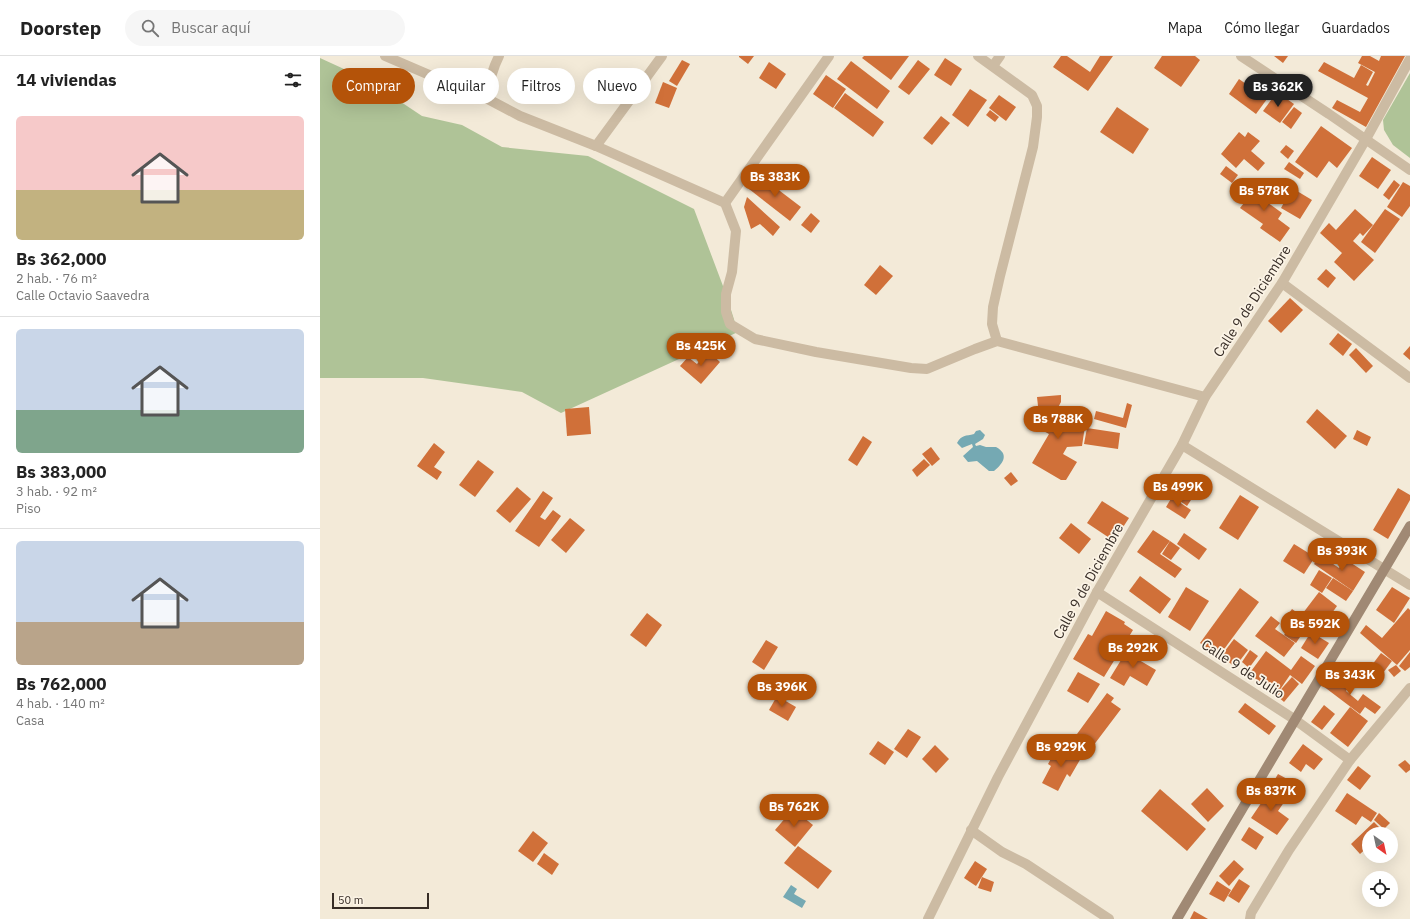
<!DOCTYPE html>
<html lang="es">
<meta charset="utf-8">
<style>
body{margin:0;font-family:"IBM Plex Sans",sans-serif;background:#f6f6f6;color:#222;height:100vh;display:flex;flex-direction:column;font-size:15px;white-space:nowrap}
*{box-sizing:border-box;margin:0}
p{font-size:13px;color:#767676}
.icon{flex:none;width:22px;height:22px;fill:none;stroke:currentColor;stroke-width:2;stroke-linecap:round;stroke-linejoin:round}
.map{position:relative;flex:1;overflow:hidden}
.details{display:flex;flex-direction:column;background:#fff;width:320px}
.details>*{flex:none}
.guide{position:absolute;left:12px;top:12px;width:380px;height:36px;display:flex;gap:8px}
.needle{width:26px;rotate:147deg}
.tools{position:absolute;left:1042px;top:771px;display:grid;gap:8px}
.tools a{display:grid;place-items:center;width:36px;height:36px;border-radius:50%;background:#fff;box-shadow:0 4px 16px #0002;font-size:20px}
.scale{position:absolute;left:12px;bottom:10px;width:97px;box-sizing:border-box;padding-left:4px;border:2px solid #372d26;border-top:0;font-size:11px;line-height:14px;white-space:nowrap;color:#372d26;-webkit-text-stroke:3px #fbf3e5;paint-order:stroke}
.price{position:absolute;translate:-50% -34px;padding:0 9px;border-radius:14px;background:#b45309;color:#fff;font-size:13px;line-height:26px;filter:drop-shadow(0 1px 2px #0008)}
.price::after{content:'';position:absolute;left:50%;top:24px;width:12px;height:9px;margin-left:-6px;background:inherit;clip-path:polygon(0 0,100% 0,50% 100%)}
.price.on{background:#222;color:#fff}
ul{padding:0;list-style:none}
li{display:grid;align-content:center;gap:8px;height:212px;padding:0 16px}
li+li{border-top:1px solid #e0e0e0}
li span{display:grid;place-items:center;height:124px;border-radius:6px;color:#555}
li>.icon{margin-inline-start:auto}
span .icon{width:72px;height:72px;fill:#fffc;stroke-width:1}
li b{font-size:17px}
h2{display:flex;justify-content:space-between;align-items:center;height:48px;padding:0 16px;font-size:17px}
.tag{padding:0 14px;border-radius:18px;background:#fff;box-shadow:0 4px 16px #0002;font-size:14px;line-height:36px}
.tag.on{background:#b45309;color:#fff}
header{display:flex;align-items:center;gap:24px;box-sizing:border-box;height:56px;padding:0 20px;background:#fff;border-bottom:1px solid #e0e0e0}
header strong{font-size:19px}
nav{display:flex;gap:22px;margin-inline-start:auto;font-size:14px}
.search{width:280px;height:36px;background:#f6f6f6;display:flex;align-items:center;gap:10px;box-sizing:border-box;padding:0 14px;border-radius:22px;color:#767676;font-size:15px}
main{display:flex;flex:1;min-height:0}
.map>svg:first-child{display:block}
.green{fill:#afc397}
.water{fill:#75a9b3}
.building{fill:#d07039}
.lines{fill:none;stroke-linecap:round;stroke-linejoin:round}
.minor{stroke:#ccbba3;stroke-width:10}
.secondary{stroke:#a08974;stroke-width:10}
.labels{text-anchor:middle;stroke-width:3.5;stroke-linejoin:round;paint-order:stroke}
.street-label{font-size:14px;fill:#372d26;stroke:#fbf3e5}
</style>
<header>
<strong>Doorstep</strong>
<div class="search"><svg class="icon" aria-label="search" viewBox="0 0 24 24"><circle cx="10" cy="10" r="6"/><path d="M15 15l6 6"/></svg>Buscar aquí</div>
<nav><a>Mapa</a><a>Cómo llegar</a><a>Guardados</a></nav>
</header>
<main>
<section class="details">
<h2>14 viviendas<svg class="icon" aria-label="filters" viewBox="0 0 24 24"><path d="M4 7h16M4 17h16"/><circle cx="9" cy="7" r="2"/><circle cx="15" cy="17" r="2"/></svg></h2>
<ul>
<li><span style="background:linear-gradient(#f6c9c9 60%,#c2b280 0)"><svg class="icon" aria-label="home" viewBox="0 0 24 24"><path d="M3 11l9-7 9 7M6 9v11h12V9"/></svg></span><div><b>Bs 362,000</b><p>2 hab. · 76 m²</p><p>Calle Octavio Saavedra</p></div></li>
<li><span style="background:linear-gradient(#c9d6e8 65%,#7fa58c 0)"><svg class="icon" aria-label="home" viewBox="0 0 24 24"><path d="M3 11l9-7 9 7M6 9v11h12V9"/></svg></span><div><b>Bs 383,000</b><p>3 hab. · 92 m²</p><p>Piso</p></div></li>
<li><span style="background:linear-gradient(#c9d6e8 65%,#b9a48a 0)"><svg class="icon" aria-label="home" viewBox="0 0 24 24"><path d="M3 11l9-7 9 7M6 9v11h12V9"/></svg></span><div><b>Bs 762,000</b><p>4 hab. · 140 m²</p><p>Casa</p></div></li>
</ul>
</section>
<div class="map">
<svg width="1090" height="863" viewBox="0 0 1090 863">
<rect width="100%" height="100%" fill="#f3ead8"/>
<!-- green -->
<g class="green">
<polygon points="0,2 48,24 102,60 142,69 182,91 268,100 374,153 406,238 418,276 241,357 202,336 103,322 0,322"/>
<polygon points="1090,17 1090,102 1073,89 1064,74 1063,64"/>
</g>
<!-- water -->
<g class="water">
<path d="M660,374L665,379L663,383L655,388L656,390L660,389L666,391H676C689,398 684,407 674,415H669L657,405L648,406L643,400L653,391L652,388L642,392L637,387C641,379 646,380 654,378L656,375Z"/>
<polygon points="471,829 477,833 474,838 486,845 482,852 463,841"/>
</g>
<!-- building -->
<g class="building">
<polygon points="419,0 434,0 428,8 419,1"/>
<polygon points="544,0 589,0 571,24 542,2"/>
<polygon points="741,0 747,0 770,16 780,0 793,0 768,35 733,11"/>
<polygon points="842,0 875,0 880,4 861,31 834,12"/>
<polygon points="954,0 968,0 963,7"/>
<polygon points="1042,0 1050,0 1059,5 1061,0 1085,0 1046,71 1012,52 1017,44 1040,56 1048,42 998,15 1004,6 1034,22 1041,9 1053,16 1046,29 1048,30 1055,16 1038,7"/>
<polygon points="625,2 642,13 631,30 614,19"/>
<polygon points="362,4 370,8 357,30 349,25"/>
<polygon points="598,4 610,13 589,39 578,31"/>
<polygon points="531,5 570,35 557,53 517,23"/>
<polygon points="449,6 466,18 456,33 439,22"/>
<polygon points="506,19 526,33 513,52 493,38"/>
<polygon points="919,23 947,43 936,58 909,38"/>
<polygon points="343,26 357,32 349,52 335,47"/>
<polygon points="650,33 667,44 648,71 632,59"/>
<polygon points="957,36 974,48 960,67 943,55"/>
<polygon points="525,37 564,66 553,81 514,52"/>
<polygon points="679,39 696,51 686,65 669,52"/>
<polygon points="797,51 829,73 813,98 780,76"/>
<polygon points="974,51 982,57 971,73 962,66"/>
<polygon points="670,54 679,61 675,66 666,59"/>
<polygon points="621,60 630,67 612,89 603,82"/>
<polygon points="1001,70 1032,92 1017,112 1009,105 997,122 975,106"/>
<polygon points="919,76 925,81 928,76 940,85 931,95 945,107 938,115 924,103 916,112 901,98"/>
<polygon points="966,89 974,95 968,103 960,96"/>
<polygon points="1052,101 1071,114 1058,133 1039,120"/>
<polygon points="969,106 984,117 980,123 964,113"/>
<polygon points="906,110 918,119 912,127 900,118"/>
<polygon points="439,119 481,151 470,165 429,133"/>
<polygon points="929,124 948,138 944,144 962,157 958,163 970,172 960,186 940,172 943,168 920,152 931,138 923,133"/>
<polygon points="1074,124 1080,129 1069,144 1063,139"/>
<polygon points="962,126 992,144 980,163 961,152 967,141 956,135"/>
<polygon points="1083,126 1090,130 1090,150 1082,161 1067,151"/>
<polygon points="427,141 460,171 453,180 440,168 431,173 424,151"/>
<polygon points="1035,153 1053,169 1043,180 1040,177 1033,185 1054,204 1034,225 1014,206 1022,197 1000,177 1009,167 1016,174"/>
<polygon points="1065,153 1080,163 1055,197 1041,186"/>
<polygon points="491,157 500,165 491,177 481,169"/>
<polygon points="560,209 573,220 556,239 544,229"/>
<polygon points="1006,213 1016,222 1008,232 997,223"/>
<polygon points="970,242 983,254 961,277 948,265"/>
<polygon points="1018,277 1032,288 1023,300 1009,288"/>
<polygon points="1090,290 1090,304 1083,298"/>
<polygon points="1036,292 1053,310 1046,317 1029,299"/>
<polygon points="388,295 400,306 381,328 360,310 368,301 377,308"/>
<polygon points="741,339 741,346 734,359 734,362 749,360 765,370 762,390 747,391 743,398 757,406 746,424 741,424 712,407 729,378 718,372 732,371 736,365 726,366 725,352 721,350 718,350 717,341"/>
<polygon points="807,347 812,349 806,372 774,363 776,355 803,362"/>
<polygon points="269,351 271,378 247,380 245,353"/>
<polygon points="997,353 1027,380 1015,393 986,366"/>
<polygon points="767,372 800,377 798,393 764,388"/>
<polygon points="1037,374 1051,381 1047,390 1033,383"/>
<polygon points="543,380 552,386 537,410 528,404"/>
<polygon points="114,387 125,396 114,411 122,416 117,424 97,410"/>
<polygon points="611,391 620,403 612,410 602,398"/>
<polygon points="604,403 610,409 597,421 592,414"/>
<polygon points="158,404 174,416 155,441 139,429"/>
<polygon points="691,416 698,425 691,430 684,422"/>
<polygon points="860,424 877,435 867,450 850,438"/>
<polygon points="197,431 211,443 190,467 176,455"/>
<polygon points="1078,432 1090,439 1090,444 1068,483 1053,474"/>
<polygon points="223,435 233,442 220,461 225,464 233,454 241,460 219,491 195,475"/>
<polygon points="920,439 939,451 918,484 899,472"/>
<polygon points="852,441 871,454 865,463 846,451"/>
<polygon points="782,445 809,462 794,485 767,467"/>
<polygon points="250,462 265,474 246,497 231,484"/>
<polygon points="751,467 771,483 759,498 739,482"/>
<polygon points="833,474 850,485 840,498 862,513 855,522 817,496"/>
<polygon points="864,477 887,493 879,504 857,488"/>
<polygon points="850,485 860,492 851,504 842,498"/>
<polygon points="974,488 995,501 984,518 963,505"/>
<polygon points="1000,499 1019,512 1025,503 1045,516 1033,535 994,508"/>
<polygon points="999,514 1012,522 1002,537 990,529"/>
<polygon points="820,520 851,543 840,558 809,535"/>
<polygon points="1013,522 1033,535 1026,545 1006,532"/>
<polygon points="866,531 889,545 870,575 848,561"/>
<polygon points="1072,531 1090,542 1074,567 1056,554"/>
<polygon points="920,532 939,546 899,600 880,587"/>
<polygon points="999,536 1017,550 1002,571 983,557"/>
<polygon points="1088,552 1090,554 1090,594 1077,609 1040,577 1046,569 1062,582"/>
<polygon points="972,553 982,560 978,566 986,572 976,587 964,579 972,568 964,564"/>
<polygon points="786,555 805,566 804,568 813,574 784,621 753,603 768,578 772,580"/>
<polygon points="327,557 342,569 326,591 310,579"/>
<polygon points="951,560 960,567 955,573 975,587 964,601 935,580"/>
<polygon points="991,576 1009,587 998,603 981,592"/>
<polygon points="914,583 928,594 915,611 901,600"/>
<polygon points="446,584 458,591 444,614 432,606"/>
<polygon points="809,591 822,599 819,604 836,614 827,630 810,620 804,630 790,622"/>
<polygon points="930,594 938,600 929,612 922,606"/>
<polygon points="946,595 971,614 981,600 995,610 982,628 970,619 957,638 929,618"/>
<polygon points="1090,596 1090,611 1085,615 1079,610"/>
<polygon points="1061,597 1072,605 1057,625 1046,617"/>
<polygon points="1076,609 1081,615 1074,621 1068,614"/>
<polygon points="758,616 780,628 768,647 747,635"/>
<polygon points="1013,617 1030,630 1026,635 1038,645 1043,638 1061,651 1055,658 1045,651 1040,658 1003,630"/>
<polygon points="972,621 979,628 964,646 956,639"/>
<polygon points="787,637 794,642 791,646 801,653 773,690 757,678"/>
<polygon points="457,640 476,651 468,665 449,654"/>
<polygon points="925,647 956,670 949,679 918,656"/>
<polygon points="1004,649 1015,658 1002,674 991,666"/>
<polygon points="1030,651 1048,665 1028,691 1010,677"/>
<polygon points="588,673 601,681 587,702 574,693"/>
<polygon points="558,685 574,696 565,709 549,698"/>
<polygon points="983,688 1003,703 994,714 986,708 981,716 969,707"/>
<polygon points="615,689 629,703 616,717 602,703"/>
<polygon points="738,690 761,702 750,721 747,718 738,735 722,727 731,710 728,708"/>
<polygon points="1085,704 1090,709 1090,714 1086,717 1078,709"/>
<polygon points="1038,710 1051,720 1040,734 1027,724"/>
<polygon points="958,718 969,724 963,735 951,730"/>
<polygon points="952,731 967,742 958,755 969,763 957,779 931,762"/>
<polygon points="887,732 904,750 888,766 871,748"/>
<polygon points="840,733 886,773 867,795 821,755"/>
<polygon points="1027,737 1057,757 1051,766 1042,760 1036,769 1015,755"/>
<polygon points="473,753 493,769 475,791 455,774"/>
<polygon points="1059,757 1070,767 1064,773 1054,764"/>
<polygon points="1054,766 1064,776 1062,778 1049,778 1049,790 1040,798 1031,788"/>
<polygon points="929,771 944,781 936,794 921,784"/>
<polygon points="213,775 228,787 213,806 198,795"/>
<polygon points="478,790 512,815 498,833 464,807"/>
<polygon points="224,797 239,808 232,819 217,808"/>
<polygon points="914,804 924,813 909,830 899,820"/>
<polygon points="655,805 667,813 656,830 644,822"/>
<polygon points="662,821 674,826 671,836 658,832"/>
<polygon points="919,823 930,830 919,847 908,840"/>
<polygon points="897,825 911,834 904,846 889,838"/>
<polygon points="874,855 888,863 870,863"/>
</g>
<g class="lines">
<!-- minor -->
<g class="minor">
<polyline points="65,0 142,33 164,41 200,60 276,90 405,147 416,175 412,216 406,238 406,256 410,268 435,283 496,296 591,312 607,313 655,293 677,285 885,341"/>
<polyline points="658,0 712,39 717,50 717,61 713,91 680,220 673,251 672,268 677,285"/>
<polyline points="921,0 1009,58 1090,114"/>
<polyline points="673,10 680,0"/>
<polyline points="164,41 175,9 179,0"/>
<polyline points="276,90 342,0"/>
<polyline points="405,147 509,0"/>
<polyline points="962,227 1090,322"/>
<polyline points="862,389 1090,529"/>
<polyline points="777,536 974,663 1030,704"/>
<polyline points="651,774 682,796 706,808 789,863"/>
<polyline points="608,863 678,721 777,536 862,389 885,341 962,227 1046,83 1090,3"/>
<polyline points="930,863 931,857 969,794 1030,704 1090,632"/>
</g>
<!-- secondary -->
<polyline class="secondary" points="857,863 1090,470"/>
</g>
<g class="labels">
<!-- street labels -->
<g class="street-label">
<text transform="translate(932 245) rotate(-57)" y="5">Calle 9 de Diciembre</text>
<text transform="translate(768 525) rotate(-61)" y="5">Calle 9 de Diciembre</text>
<text transform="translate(923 613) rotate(33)" y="5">Calle 9 de Julio</text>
</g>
</g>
</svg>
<div class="tools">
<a><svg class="needle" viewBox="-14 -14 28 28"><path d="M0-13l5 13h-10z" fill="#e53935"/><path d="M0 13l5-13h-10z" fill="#767676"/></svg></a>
<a><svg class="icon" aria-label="locate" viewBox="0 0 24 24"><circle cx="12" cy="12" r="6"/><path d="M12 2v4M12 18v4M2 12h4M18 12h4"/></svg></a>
</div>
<div class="scale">50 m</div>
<b class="price on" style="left:958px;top:52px">Bs 362K</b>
<b class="price" style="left:455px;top:142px">Bs 383K</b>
<b class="price" style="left:944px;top:156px">Bs 578K</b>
<b class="price" style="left:381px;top:311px">Bs 425K</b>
<b class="price" style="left:738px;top:384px">Bs 788K</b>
<b class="price" style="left:858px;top:452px">Bs 499K</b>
<b class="price" style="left:1022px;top:516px">Bs 393K</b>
<b class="price" style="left:995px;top:589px">Bs 592K</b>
<b class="price" style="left:813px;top:613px">Bs 292K</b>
<b class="price" style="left:1030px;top:640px">Bs 343K</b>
<b class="price" style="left:462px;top:652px">Bs 396K</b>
<b class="price" style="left:741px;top:712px">Bs 929K</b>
<b class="price" style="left:951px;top:756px">Bs 837K</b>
<b class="price" style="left:474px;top:772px">Bs 762K</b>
<div class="guide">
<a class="tag on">Comprar</a>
<a class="tag">Alquilar</a>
<a class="tag">Filtros</a>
<a class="tag">Nuevo</a>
</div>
</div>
</main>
